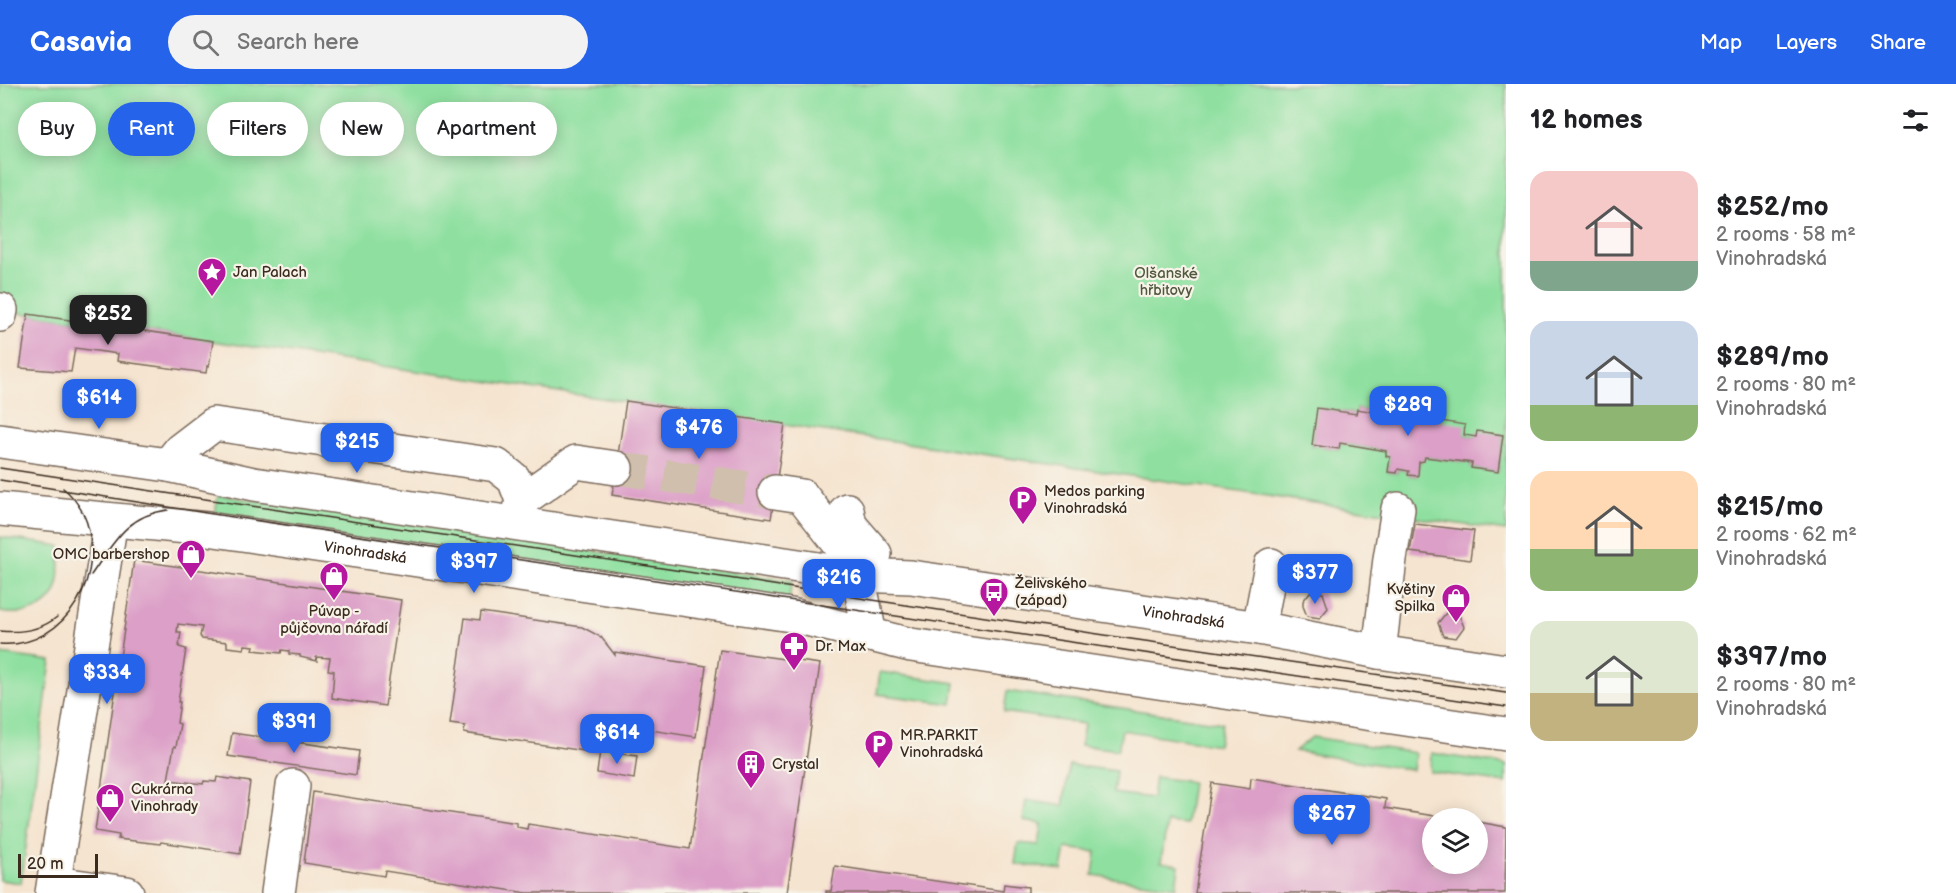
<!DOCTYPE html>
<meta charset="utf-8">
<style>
body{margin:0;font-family:"Balsamiq Sans",sans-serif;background:#f2f2f2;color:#202124;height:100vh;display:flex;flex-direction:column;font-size:22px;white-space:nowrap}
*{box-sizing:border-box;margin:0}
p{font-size:20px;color:#757577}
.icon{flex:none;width:33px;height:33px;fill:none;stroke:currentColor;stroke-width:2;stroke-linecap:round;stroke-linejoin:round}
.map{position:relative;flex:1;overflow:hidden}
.side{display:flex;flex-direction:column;background:#fff;width:450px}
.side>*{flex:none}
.banner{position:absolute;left:18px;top:18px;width:570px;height:54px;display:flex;gap:12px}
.buttons{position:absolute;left:1422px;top:724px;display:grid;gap:12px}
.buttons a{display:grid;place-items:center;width:66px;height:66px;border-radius:50%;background:#fff;box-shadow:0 3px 15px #0003;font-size:30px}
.scale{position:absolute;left:18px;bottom:15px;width:80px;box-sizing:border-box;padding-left:6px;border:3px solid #3b2a1e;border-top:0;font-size:16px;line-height:21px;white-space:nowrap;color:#3b2a1e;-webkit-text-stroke:4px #f7f3e8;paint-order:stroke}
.price{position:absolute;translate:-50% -51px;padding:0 14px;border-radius:12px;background:#2563eb;color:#fff;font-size:20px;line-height:39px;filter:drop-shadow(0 2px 3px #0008)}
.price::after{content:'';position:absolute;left:50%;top:36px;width:18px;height:14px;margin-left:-9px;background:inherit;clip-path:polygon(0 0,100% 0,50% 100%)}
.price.current{background:#222;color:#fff}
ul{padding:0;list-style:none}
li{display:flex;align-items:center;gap:18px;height:150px;padding:0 24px}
li span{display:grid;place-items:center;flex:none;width:168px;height:120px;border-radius:18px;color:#555}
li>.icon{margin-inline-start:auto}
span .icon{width:72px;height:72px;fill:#fffc;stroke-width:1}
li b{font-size:26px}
h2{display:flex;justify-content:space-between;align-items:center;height:72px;padding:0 24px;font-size:26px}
.chip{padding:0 21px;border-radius:27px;background:#fff;box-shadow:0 3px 15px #0003;font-size:21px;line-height:54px}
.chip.current{background:#2563eb;color:#fff}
header{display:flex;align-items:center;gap:36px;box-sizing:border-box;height:84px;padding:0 30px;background:#2563eb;color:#fff}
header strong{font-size:28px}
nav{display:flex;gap:33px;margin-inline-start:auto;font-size:21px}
.search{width:420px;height:54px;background:#f2f2f2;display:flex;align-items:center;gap:15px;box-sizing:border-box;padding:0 21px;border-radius:33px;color:#757577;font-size:22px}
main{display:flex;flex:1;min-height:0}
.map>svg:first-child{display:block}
.green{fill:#8fe0a0;stroke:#65855f;stroke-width:1.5;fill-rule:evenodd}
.building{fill:#dc9fc7}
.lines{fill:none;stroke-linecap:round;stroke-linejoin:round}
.minor-tunnel{stroke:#d0bfac;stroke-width:33;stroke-dasharray:33 16;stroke-linecap:butt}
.minor-casing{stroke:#7c6b5c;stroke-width:36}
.major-casing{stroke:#7c6b5c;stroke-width:36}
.minor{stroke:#fff;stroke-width:33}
.major{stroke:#fff;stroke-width:33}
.tram{stroke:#3b2a1e;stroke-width:1.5}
.labels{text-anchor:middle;stroke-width:4.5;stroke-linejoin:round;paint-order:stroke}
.poi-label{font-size:15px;fill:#3b2a1e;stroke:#f7f3e8;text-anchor:start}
.park-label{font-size:15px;fill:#50583e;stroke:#f7f3e8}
.street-label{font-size:15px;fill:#3b2a1e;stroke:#f7f3e8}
</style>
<header>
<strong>Casavia</strong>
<div class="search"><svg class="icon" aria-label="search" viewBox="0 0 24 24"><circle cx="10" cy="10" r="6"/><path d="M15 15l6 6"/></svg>Search here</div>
<nav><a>Map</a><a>Layers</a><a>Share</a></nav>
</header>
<main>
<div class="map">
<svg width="1506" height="809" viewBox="0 0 1506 809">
<rect width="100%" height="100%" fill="#f7f3e8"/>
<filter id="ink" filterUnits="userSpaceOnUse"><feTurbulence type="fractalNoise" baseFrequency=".0167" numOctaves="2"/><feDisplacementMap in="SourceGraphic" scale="12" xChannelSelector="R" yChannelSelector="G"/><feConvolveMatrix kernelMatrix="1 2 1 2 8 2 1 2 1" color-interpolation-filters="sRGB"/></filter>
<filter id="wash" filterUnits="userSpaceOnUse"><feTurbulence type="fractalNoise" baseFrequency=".008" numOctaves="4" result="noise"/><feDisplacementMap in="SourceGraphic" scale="24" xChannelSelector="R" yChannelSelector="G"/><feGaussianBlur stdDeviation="1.35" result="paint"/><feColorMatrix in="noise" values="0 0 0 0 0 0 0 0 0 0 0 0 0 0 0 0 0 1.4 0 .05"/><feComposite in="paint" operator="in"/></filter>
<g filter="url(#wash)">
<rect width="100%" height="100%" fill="#f5e4cf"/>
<!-- green -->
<g class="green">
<path d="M0,0H1506V447L0,226ZM1413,318L1424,323L1429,331L1441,333V337L1464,351L1476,353L1477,348L1503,351L1498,388L1471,384L1472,379L1425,373L1423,377L1419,378L1417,392L1409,391V387L1398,385L1397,389L1388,388L1390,373L1386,367L1340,359L1339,365L1312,361L1318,324L1356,330L1357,325L1381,329L1382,324L1395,326L1402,320Z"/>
<polygon points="218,411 792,497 788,522 214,436"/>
<path d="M0,453L60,462C59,474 61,489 58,500C51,527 24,532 0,528Z"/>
<polygon points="0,570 51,577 21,799 0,796"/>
<polygon points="880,588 955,599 952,620 877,610"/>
<polygon points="1007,607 1222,639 1218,661 1122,646 1118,666 1081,661 1084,640 1004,628"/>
<polygon points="1312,653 1415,669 1413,686 1295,667"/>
<polygon points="1431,669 1506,681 1506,699 1430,688"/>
<polygon points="1069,681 1116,687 1113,709 1152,714 1155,693 1192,698 1186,740 1167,738 1161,778 1179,781 1176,803 1093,791 1096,768 1066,764 1062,786 1015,780 1018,759 1039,761 1042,740 1023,737 1026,716 1063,722"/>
</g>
<g id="blocks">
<!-- building -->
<g class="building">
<polygon points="28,230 213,257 209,283 207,282 206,289 117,277 118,270 75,264 71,288 20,284"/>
<polygon points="626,317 785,340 771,435 612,411"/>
<polygon points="1413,318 1424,323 1429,331 1442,333 1441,337 1465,341 1464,351 1476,353 1477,347 1503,351 1498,388 1471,384 1472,379 1425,373 1424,377 1419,378 1418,392 1408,391 1409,387 1398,385 1397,389 1388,388 1390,373 1386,372 1386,367 1340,359 1339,365 1312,361 1317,324 1356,330 1357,325 1381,329 1382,324 1395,326 1402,320"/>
<polygon points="1415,440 1474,447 1470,476 1410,468"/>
<polygon points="134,476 401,516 385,622 332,614 334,587 328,586 330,574 316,573 317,577 300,573 300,571 289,570 289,567 282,566 281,569 253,566 254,562 245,561 244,565 227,563 227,558 202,555 200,552 202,543 178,540 177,548 181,548 179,563 186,565 178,618 180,618 177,639 180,640 176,663 174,662 168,696 203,700 204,697 216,698 217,693 250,698 240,770 161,758 160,760 118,755 119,751 95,747"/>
<polygon points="1310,508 1323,509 1328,524 1320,534 1307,532 1303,522 1303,517"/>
<polygon points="481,528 582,543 601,553 615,571 615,568 706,582 696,653 605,639 598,669 464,649 465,642 450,640 465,534 480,536"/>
<polygon points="1446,529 1459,531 1464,543 1456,554 1443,552 1438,539"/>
<polygon points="720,566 820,580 787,809 527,809 385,787 384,792 304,779 313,708 517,739 517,743 527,745 528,740 690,765"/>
<polygon points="232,649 359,667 356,691 228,672"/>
<polygon points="600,667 637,672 634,695 597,689"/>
<polygon points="1251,694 1386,715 1385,724 1447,734 1432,735 1432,780 1478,780 1478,738 1506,743 1505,809 1195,809 1212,699 1250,705"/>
<polygon points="835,782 1003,807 1004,800 1028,803 1028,809 826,809 826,807 831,807"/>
</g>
</g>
</g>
<g filter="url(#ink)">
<use href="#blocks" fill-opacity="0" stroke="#7c6b5c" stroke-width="1.5"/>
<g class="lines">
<!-- minor-tunnel -->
<polyline class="minor-tunnel" points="616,384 775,408"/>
<!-- minor casing -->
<g class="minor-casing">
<g id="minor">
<polyline points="0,231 1,226"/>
<polyline points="168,381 180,366 214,340 496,381 514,395 522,416"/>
<polyline points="775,408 802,412 842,463 874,492"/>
<polyline points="847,426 850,441 875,470"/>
<polyline points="518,436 522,416 576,378 616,384"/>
<polyline points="858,491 870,551"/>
<polyline points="1259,544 1271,481"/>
<polyline points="1379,568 1390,475 1398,425"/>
<polyline points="54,799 127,809"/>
<polyline points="52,809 111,436"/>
<polyline points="278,809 293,702"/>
</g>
</g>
<!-- major casing -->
<g class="major-casing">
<g id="major">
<path id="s1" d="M0,357L168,381L254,400L858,491L911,493L1259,544L1379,568L1506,587"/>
<path id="s2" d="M0,425L208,445L791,531L911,561L1506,650"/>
</g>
</g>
<!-- minor -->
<use href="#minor" class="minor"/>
<!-- major -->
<use href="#major" class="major"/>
<!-- tram -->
<g class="tram">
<polyline points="0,384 1131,555 1506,609"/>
<polyline points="0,396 206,429 1506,623"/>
<path d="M91,491C113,460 126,431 168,426"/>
<path d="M0,547C20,549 41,546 57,533"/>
<path d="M0,560C67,565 110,487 83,429C78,420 71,410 63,404"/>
</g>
</g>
</g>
<!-- icons -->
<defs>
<g id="sight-pin" transform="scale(1.5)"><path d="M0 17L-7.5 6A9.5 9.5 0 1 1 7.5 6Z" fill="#b5179e" stroke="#f7f3e8"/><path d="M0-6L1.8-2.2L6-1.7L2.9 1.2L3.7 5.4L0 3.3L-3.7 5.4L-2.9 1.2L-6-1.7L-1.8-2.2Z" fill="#fff"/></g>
<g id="parking-pin" transform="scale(1.5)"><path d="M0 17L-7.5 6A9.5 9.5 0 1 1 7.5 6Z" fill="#b5179e" stroke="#f7f3e8"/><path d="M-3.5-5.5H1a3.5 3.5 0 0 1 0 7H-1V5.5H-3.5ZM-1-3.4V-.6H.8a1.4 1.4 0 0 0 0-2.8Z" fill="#fff"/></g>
<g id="shop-pin" transform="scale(1.5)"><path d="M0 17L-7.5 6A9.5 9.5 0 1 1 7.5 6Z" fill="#b5179e" stroke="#f7f3e8"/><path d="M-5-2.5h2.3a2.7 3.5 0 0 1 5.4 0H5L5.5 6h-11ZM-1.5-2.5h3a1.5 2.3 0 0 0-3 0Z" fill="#fff"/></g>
<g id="bus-pin" transform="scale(1.5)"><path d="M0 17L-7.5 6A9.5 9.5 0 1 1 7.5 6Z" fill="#b5179e" stroke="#f7f3e8"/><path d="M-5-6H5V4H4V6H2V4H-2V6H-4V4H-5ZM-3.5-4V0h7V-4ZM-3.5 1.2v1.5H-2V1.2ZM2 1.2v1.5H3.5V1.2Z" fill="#fff"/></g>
<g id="pharmacy-pin" transform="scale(1.5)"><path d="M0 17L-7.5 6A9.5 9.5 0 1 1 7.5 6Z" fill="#b5179e" stroke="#f7f3e8"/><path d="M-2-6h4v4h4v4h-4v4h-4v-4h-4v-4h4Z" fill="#fff"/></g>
<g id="building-pin" transform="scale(1.5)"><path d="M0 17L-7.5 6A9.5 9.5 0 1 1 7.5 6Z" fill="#b5179e" stroke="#f7f3e8"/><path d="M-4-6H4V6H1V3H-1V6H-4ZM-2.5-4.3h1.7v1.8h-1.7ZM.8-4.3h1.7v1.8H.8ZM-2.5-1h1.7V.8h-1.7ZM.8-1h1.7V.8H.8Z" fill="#fff"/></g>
</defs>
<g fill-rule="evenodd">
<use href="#sight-pin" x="212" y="188"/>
<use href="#parking-pin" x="1023" y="416"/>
<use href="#shop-pin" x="191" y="470"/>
<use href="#shop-pin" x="334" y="492"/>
<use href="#bus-pin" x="994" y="508"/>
<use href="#shop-pin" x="1456" y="514"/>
<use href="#pharmacy-pin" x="794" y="562"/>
<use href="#parking-pin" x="879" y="660"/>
<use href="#building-pin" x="751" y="680"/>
<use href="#shop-pin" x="110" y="714"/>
</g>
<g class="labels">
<!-- poi labels -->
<g class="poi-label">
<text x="233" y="193">Jan Palach</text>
<text x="1044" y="412">Medos parking<tspan x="1044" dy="17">Vinohradská</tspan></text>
<text x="170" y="475" text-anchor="end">OMC barbershop</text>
<text x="1015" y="504">Želivského<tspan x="1015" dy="17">(západ)</tspan></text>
<text x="1435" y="510" text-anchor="end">Květiny<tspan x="1435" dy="17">Spilka</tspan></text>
<text x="334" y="532" text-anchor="middle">Púvap -<tspan x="334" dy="17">půjčovna nářadí</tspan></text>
<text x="815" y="567">Dr. Max</text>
<text x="900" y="656">MR.PARKIT<tspan x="900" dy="17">Vinohradská</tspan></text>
<text x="772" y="685">Crystal</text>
<text x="131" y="710">Cukrárna<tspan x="131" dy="17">Vinohrady</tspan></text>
</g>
<!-- park labels -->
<g class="park-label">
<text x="1166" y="194">Olšanské<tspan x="1166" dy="17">hřbitovy</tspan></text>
</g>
<!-- street labels -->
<g class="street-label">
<text dy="5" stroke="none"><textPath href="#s2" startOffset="368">Vinohradská</textPath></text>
<text dy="5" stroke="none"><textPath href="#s1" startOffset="1197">Vinohradská</textPath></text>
</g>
</g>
</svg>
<div class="buttons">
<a><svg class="icon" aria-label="layers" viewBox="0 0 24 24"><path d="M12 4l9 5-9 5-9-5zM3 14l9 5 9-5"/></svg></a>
</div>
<div class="scale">20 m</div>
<b class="price current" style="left:108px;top:262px">$252</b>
<b class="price" style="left:99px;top:346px">$614</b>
<b class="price" style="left:1408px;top:353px">$289</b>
<b class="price" style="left:699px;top:376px">$476</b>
<b class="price" style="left:357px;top:390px">$215</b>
<b class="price" style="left:474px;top:510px">$397</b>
<b class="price" style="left:1315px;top:521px">$377</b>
<b class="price" style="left:839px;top:526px">$216</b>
<b class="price" style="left:107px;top:621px">$334</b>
<b class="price" style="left:294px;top:670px">$391</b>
<b class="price" style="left:617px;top:681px">$614</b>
<b class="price" style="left:1332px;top:762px">$267</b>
<div class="banner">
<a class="chip">Buy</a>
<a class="chip current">Rent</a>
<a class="chip">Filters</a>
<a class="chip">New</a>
<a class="chip">Apartment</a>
</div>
</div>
<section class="side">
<h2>12 homes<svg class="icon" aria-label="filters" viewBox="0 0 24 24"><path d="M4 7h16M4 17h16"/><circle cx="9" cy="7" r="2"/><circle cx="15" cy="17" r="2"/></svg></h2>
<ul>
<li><span style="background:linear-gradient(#f6c9c9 75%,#7fa58c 0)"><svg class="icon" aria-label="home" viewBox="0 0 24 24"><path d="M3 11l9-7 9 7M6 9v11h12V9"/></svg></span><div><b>$252/mo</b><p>2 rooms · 58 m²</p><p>Vinohradská</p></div></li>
<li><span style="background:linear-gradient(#c9d6e8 70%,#8fb573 0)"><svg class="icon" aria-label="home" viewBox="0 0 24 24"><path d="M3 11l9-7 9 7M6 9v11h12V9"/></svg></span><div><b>$289/mo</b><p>2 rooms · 80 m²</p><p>Vinohradská</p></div></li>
<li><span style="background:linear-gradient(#ffd9b3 65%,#8fb573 0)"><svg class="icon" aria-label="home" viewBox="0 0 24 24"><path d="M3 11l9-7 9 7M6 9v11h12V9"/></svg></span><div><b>$215/mo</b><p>2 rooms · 62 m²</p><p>Vinohradská</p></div></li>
<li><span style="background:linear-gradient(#dfe7d0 60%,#c2b280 0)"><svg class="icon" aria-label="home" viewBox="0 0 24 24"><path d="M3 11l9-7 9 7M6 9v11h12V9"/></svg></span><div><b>$397/mo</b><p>2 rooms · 80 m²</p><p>Vinohradská</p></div></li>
</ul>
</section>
</main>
